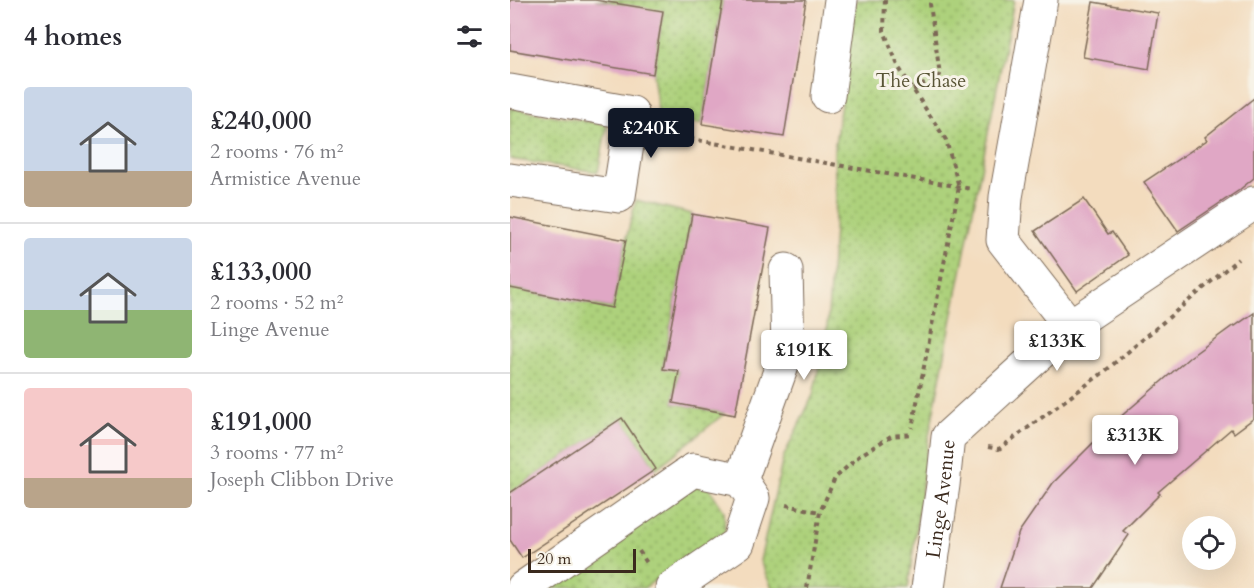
<!DOCTYPE html>
<meta charset="utf-8">
<style>
body{margin:0;font-family:Cardo,serif;background:#f2f2f3;color:#2b2b33;height:100vh;display:flex;flex-direction:column;font-size:22px;white-space:nowrap}
*{box-sizing:border-box;margin:0}
p{font-size:20px;color:#7c7c81}
.icon{flex:none;width:33px;height:33px;fill:none;stroke:currentColor;stroke-width:2;stroke-linecap:round;stroke-linejoin:round}
.map{position:relative;flex:1;overflow:hidden}
.drawer{display:flex;flex-direction:column;background:#fff;width:510px}
.drawer>*{flex:none}
.fabs{position:absolute;left:672px;top:516px;display:grid;gap:12px}
.fabs a{display:grid;place-items:center;width:54px;height:54px;border-radius:50%;background:#fff;box-shadow:0 6px 24px #0002;font-size:30px}
.scale{position:absolute;left:18px;bottom:15px;width:108px;box-sizing:border-box;padding-left:6px;border:3px solid #3b2a1e;border-top:0;font-size:16px;line-height:21px;white-space:nowrap;color:#3b2a1e;-webkit-text-stroke:4px #f7f3e8;paint-order:stroke}
.price{position:absolute;translate:-50% -51px;padding:0 14px;border-radius:6px;background:#fff;color:#222;font-size:20px;line-height:39px;filter:drop-shadow(0 2px 3px #0008)}
.price::after{content:'';position:absolute;left:50%;top:36px;width:18px;height:14px;margin-left:-9px;background:inherit;clip-path:polygon(0 0,100% 0,50% 100%)}
.price.current{background:#111827;color:#fff}
ul{padding:0;list-style:none}
li{display:flex;align-items:center;gap:18px;height:150px;padding:0 24px}
li+li{border-top:2px solid #e1e1e2}
li span{display:grid;place-items:center;flex:none;width:168px;height:120px;border-radius:6px;color:#555}
li>.icon{margin-inline-start:auto}
span .icon{width:72px;height:72px;fill:#fffc;stroke-width:1}
li b{font-size:26px}
h2{display:flex;justify-content:space-between;align-items:center;height:72px;padding:0 24px;font-size:26px}
main{display:flex;flex:1;min-height:0}
.map>svg:first-child{display:block}
.green{fill:url(#green-dots);stroke:#747e4c;stroke-width:1.5}
.building{fill:#e0a7c5}
.lines{fill:none;stroke-linecap:round;stroke-linejoin:round}
.minor-casing{stroke:#7b6856;stroke-width:35}
.path{stroke:#7b6856;stroke-width:4;stroke-dasharray:4.5 4.5;stroke-linecap:butt}
.minor{stroke:#fff;stroke-width:33}
.labels{text-anchor:middle;stroke-width:6;stroke-linejoin:round;paint-order:stroke}
.park-label{font-size:20px;fill:#585435;stroke:#f7f3e8}
.street-label{font-size:20px;fill:#3b2a1e;stroke:#f7f3e8}
</style>
<main>
<section class="drawer">
<h2>4 homes<svg class="icon" aria-label="filters" viewBox="0 0 24 24"><path d="M4 7h16M4 17h16"/><circle cx="9" cy="7" r="2"/><circle cx="15" cy="17" r="2"/></svg></h2>
<ul>
<li><span style="background:linear-gradient(#c9d6e8 70%,#b9a48a 0)"><svg class="icon" aria-label="home" viewBox="0 0 24 24"><path d="M3 11l9-7 9 7M6 9v11h12V9"/></svg></span><div><b>£240,000</b><p>2 rooms · 76 m²</p><p>Armistice Avenue</p></div></li>
<li><span style="background:linear-gradient(#c9d6e8 60%,#8fb573 0)"><svg class="icon" aria-label="home" viewBox="0 0 24 24"><path d="M3 11l9-7 9 7M6 9v11h12V9"/></svg></span><div><b>£133,000</b><p>2 rooms · 52 m²</p><p>Linge Avenue</p></div></li>
<li><span style="background:linear-gradient(#f6c9c9 75%,#b9a48a 0)"><svg class="icon" aria-label="home" viewBox="0 0 24 24"><path d="M3 11l9-7 9 7M6 9v11h12V9"/></svg></span><div><b>£191,000</b><p>3 rooms · 77 m²</p><p>Joseph Clibbon Drive</p></div></li>
</ul>
</section>
<div class="map">
<svg width="744" height="588" viewBox="0 0 744 588">
<defs>
<pattern id="green-dots" width="8" height="8" patternUnits="userSpaceOnUse" patternTransform="scale(1.5)"><rect width="8" height="8" fill="#add17b"/><path d="M2 2h.1M6 6h.1" fill="none" stroke="#8eaa64" stroke-width="1.8" stroke-linecap="round"/></pattern>
</defs>
<rect width="100%" height="100%" fill="#f7f3e8"/>
<filter id="ink" filterUnits="userSpaceOnUse"><feTurbulence type="fractalNoise" baseFrequency=".0167" numOctaves="2"/><feDisplacementMap in="SourceGraphic" scale="12" xChannelSelector="R" yChannelSelector="G"/><feConvolveMatrix kernelMatrix="1 2 1 2 8 2 1 2 1" color-interpolation-filters="sRGB"/></filter>
<filter id="wash" filterUnits="userSpaceOnUse"><feTurbulence type="fractalNoise" baseFrequency=".008" numOctaves="4" result="noise"/><feDisplacementMap in="SourceGraphic" scale="24" xChannelSelector="R" yChannelSelector="G"/><feGaussianBlur stdDeviation="1.35" result="paint"/><feColorMatrix in="noise" values="0 0 0 0 0 0 0 0 0 0 0 0 0 0 0 0 0 1.4 0 .05"/><feComposite in="paint" operator="in"/></filter>
<g filter="url(#wash)">
<rect width="100%" height="100%" fill="#f3dcbe"/>
<!-- green -->
<g class="green">
<polygon points="85,0 213,0 192,124 149,118 143,74 153,12"/>
<polygon points="346,0 504,0 418,441 398,588 262,588 250,561 273,458 303,395 317,328 326,201 324,151"/>
<polygon points="0,108 97,125 88,172 0,159"/>
<polygon points="126,200 182,214 153,368 169,371 163,403 215,413 146,469 112,418 0,493 0,288 102,308 116,240"/>
<polygon points="179,484 197,485 214,511 215,532 134,588 31,588"/>
</g>
<g id="blocks">
<!-- building -->
<g class="building">
<polygon points="0,0 85,0 153,11 143,74 0,50"/>
<polygon points="213,0 296,0 274,137 192,124"/>
<polygon points="583,2 648,13 639,69 573,57"/>
<polygon points="744,98 744,178 728,191 668,231 634,182 697,140 695,137"/>
<polygon points="574,199 598,234 602,232 618,255 567,291 525,231"/>
<polygon points="182,214 260,228 225,415 163,403 169,371 153,369"/>
<polygon points="0,217 116,240 102,308 0,288"/>
<polygon points="744,313 744,418 724,433 721,429 648,492 650,494 613,531 619,535 583,588 490,588 509,532 543,483 601,425 680,357 724,325 725,326"/>
<polygon points="112,418 146,469 12,558 0,540 0,493"/>
</g>
</g>
</g>
<g filter="url(#ink)">
<use href="#blocks" fill-opacity="0" stroke="#7b6856" stroke-width="1.5"/>
<g class="lines">
<!-- minor casing -->
<g class="minor-casing">
<g id="minor">
<polyline points="531,0 496,197 493,240 560,326"/>
<polyline points="0,91 122,113 109,196 0,180"/>
<polyline points="318,96 331,0"/>
<polyline points="231,480 278,349 276,270"/>
<polyline points="13,588 183,470 231,480 243,498 228,543 162,588"/>
<path id="s1" d="M418,588L433,485L438,437L560,326L744,203"/>
</g>
</g>
<!-- path -->
<g class="path">
<polyline points="375,0 374,31 389,68 436,140 449,187 402,428"/>
<polyline points="403,90 430,75 420,4 422,0"/>
<polyline points="153,134 462,189"/>
<polyline points="478,447 489,449 594,372 728,259"/>
<polyline points="276,505 310,512"/>
<polyline points="129,551 137,563 138,563"/>
<polyline points="297,588 310,512 325,478 349,456 381,436 403,434"/>
</g>
<!-- minor -->
<use href="#minor" class="minor"/>
</g>
</g>
<g class="labels">
<!-- park labels -->
<g class="park-label">
<text x="411" y="87">The Chase</text>
</g>
<!-- street labels -->
<g class="street-label">
<text dy="7" stroke="none"><textPath href="#s1" startOffset="90">Linge Avenue</textPath></text>
</g>
</g>
</svg>
<div class="fabs">
<a><svg class="icon" aria-label="locate" viewBox="0 0 24 24"><circle cx="12" cy="12" r="6"/><path d="M12 2v4M12 18v4M2 12h4M18 12h4"/></svg></a>
</div>
<div class="scale">20 m</div>
<b class="price current" style="left:141px;top:159px">£240K</b>
<b class="price" style="left:547px;top:372px">£133K</b>
<b class="price" style="left:294px;top:381px">£191K</b>
<b class="price" style="left:625px;top:466px">£313K</b>
</div>
</main>
